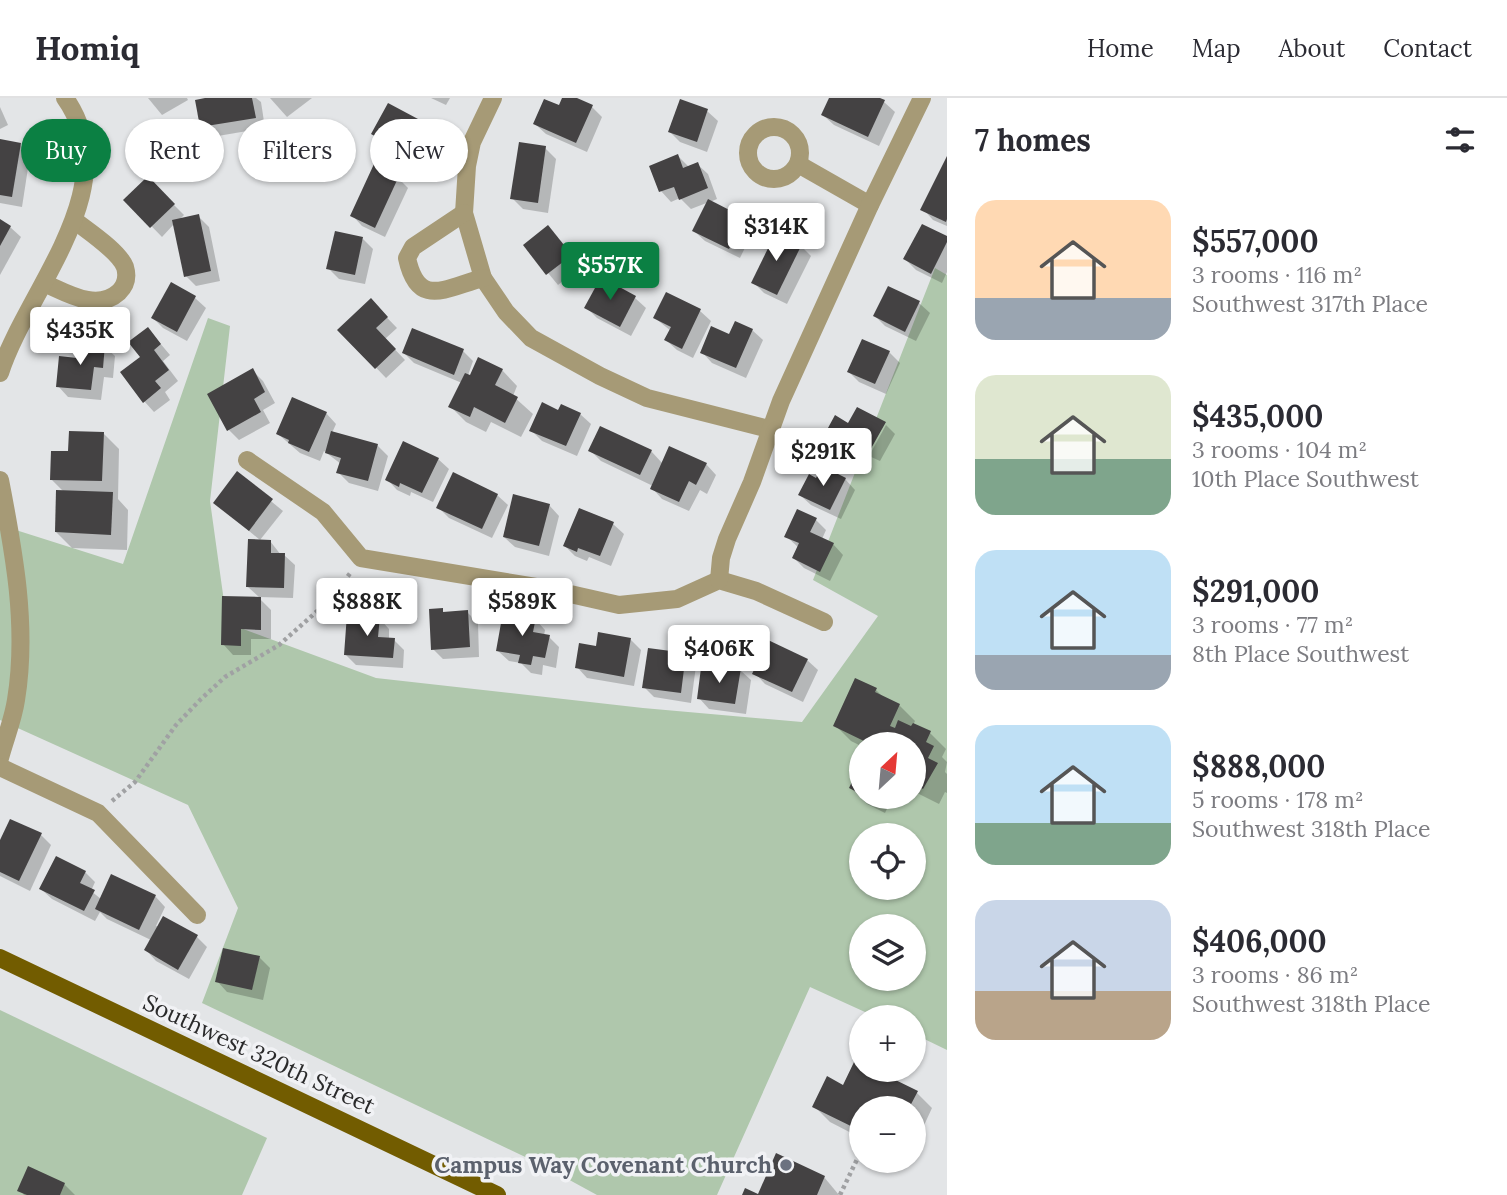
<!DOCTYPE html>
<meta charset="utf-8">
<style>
body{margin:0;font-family:Lora,serif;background:#f2f2f3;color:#2b2b33;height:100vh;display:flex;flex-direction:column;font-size:26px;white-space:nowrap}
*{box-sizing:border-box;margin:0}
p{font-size:23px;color:#7c7c81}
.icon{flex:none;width:38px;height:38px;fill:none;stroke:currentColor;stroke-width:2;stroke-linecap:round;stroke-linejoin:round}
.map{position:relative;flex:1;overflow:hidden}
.details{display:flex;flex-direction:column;background:#fff;width:560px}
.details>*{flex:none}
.hud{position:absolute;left:21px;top:21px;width:665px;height:63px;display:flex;gap:14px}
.needle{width:46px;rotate:26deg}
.buttons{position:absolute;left:849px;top:634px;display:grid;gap:14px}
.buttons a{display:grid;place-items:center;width:77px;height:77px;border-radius:50%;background:#fff;box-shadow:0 2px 5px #0004;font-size:35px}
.price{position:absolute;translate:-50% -60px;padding:0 16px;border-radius:7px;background:#fff;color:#222;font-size:23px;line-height:46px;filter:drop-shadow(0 2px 4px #0008)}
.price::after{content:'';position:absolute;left:50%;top:42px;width:21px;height:16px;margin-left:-10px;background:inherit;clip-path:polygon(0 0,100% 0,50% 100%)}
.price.selected{background:#0b8043;color:#fff}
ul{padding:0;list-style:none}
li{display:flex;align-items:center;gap:21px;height:175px;padding:0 28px}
li span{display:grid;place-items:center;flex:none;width:196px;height:140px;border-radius:21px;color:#555}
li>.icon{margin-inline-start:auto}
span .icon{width:84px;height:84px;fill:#fffc;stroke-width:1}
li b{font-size:30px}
h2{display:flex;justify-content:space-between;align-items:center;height:84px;padding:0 28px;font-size:30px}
.chip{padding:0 24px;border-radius:32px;background:#fff;box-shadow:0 2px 5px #0004;font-size:24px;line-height:63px}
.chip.selected{background:#0b8043;color:#fff}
header{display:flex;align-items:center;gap:42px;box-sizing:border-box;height:98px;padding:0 35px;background:#fff;border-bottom:2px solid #e1e1e2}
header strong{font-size:33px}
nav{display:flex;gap:38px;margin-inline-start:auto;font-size:24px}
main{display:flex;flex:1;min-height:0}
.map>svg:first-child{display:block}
.green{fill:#afc7ac;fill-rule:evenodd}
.shadow{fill:#0003}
.building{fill:#444243}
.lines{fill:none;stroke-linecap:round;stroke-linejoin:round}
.path{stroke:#a0a1a3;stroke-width:4.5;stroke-dasharray:3.5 3.5;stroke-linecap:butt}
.minor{stroke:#a69a76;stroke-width:18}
.major{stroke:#725c00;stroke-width:18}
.worship-dot{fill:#6b7280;stroke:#f1f2f5;stroke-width:2.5}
.labels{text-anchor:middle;stroke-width:7;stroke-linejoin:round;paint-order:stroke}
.street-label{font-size:23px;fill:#2a2a2b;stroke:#f1f2f5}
.worship-label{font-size:23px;font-weight:bold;fill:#5b616d;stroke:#f1f2f5;text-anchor:end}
</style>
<header>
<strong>Homiq</strong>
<nav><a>Home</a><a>Map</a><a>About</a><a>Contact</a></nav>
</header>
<main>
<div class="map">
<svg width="947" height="1097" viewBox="0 0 947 1097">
<rect width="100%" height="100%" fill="#e3e5e7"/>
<!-- green -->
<g class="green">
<path d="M935,170L947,177V952L914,936V919H876L810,889L717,1097H597L542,1067L202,905L238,810L188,707L0,622V427L123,466L208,220L230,228L210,403L227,525L376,580L643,610L802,624L878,518L813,482ZM861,646H914V698H861ZM861,737H914V789H861ZM861,828H914V880H861Z"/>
<polygon points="0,912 267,1040 242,1097 0,1097"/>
</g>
<!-- shadow -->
<g class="shadow">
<polygon points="148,0 187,0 188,2 162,17"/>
<polygon points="215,0 256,0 261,4 265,30 212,39 201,29"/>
<polygon points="270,0 312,0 287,19"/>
<polygon points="431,0 450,0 446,7"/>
<polygon points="564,0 572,0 592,9 602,19 587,54 546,36 535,26 559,10"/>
<polygon points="831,0 876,0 884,4 895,14 879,48 834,27 823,17"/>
<polygon points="0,9 8,27 0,31"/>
<polygon points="707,13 718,23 707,54 680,44 670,34"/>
<polygon points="416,22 427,33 420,45 430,55 420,74 402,65 392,55 394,51 384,46 374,36"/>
<polygon points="0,43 20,47 30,57 22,109 0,105"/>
<polygon points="545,50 556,61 548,115 523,111 512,100"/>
<polygon points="678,58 689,69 697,66 708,76 717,101 710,104 744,121 754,131 740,160 705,143 694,133 709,104 691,111 680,100 671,104 661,93"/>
<polygon points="947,62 947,128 933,122 923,111"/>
<polygon points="398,80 408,90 385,139 362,128 352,117"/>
<polygon points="148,81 184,117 178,123 198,118 209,129 220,183 196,188 186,178 174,126 162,139 126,102"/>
<polygon points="0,123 10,129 21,139 0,177"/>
<polygon points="548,129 581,168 558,187 525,147"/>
<polygon points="947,140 947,174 942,185 916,172 905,161"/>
<polygon points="363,141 373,151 365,186 339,181 328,170"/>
<polygon points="801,148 811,158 787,206 764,195 753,184"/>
<polygon points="172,186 195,200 206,210 187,243 163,230 153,220"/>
<polygon points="889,190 919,205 930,215 916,243 885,228 875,218"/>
<polygon points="667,197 700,213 711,223 693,260 677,252 666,242 671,233 655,220"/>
<polygon points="635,200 646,210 631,238 597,220 587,210"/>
<polygon points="371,203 397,230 385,241 405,262 386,280 340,232"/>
<polygon points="148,231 170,257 163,263 178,283 165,294 170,302 154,314 144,303 142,259"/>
<polygon points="752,232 763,242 746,280 712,265 702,254 730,238"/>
<polygon points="104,248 115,258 113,280 104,279 101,302 68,299 58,288 78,262"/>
<polygon points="463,253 473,263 466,283 502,272 517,288 513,298 533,316 521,339 491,324 486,334 466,324 450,308 462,285 414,265 404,255"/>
<polygon points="889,254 900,265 886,296 859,284 849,274"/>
<polygon points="252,272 263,283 275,305 263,312 270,325 239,342 229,332"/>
<polygon points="559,314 580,316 591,326 577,358 542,343 531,332"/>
<polygon points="326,315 336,326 332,335 377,347 388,358 378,393 349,385 338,374 341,366 324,353 320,363 300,355 278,336"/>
<polygon points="885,325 866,356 858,351 852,361 835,351 824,341 849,327"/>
<polygon points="886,327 895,336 880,363 869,358"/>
<polygon points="103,335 119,351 118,401 128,412 127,452 72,450 56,434 64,394 52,382 70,355"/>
<polygon points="590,352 651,353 663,366 706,366 716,377 707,396 700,392 689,413 662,401 652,390 653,388 601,363"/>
<polygon points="438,361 449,371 433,404 411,394 410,398 397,392 387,381"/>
<polygon points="238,376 283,413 260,442 215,405"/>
<polygon points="845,381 855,392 841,421 811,407 800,397"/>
<polygon points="497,397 508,407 492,440 449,420 439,410"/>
<polygon points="549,407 559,418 549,458 515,449 504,439"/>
<polygon points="580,412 613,426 624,436 611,468 589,459 587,463 575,458 565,448"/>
<polygon points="816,422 826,432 822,441 833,446 843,457 830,483 804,470 794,460 799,450 786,438"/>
<polygon points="270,443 281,457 284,457 295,467 293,500 259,499 248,489"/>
<polygon points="260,501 271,512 271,541 251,541 251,557 233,557 223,546"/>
<polygon points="442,512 445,516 467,514 478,525 479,559 443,561 433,551"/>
<polygon points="379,520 389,531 389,541 394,542 404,552 403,570 356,567 345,556"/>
<polygon points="535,521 545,532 544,538 549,539 559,549 556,570 543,567 542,577 531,575 521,565 509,563 498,553"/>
<polygon points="631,542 641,552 634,588 587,580 577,569 597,550"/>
<polygon points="686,557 696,568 691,605 654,599 644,589"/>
<polygon points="807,562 818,572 803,604 765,586 755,575"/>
<polygon points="740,572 751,582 746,616 709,611 699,600"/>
<polygon points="876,592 884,600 899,607 915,623 913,627 930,635 946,651 942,659 947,664 945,674 947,676 947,695 945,694 939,706 915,694 914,697 914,646 861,646 861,648 851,643 835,627"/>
<polygon points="861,669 861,698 893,698 885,715 867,706 851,690"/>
<polygon points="41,737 51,747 30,793 0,778 0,746"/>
<polygon points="85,774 95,784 91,793 101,801 155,798 165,809 156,828 197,839 207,849 189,881 156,863 146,852 151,842 107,821 100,814 95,823 52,801 41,791"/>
<polygon points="259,859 270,870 263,902 227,894 217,883"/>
<polygon points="861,967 861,971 917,995 932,1010 914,1049 914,1010 861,1010 861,1040 830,1024 814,1008 844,989"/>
<polygon points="824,1079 839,1097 759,1097"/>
<polygon points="64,1086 75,1097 24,1097 20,1092"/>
</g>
<!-- building -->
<g class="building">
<polygon points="205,0 252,0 256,20 200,29 195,2"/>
<polygon points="562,0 577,0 593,7 576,45 533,26 544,1 559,7"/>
<polygon points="829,0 880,0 885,2 868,39 821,17"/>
<polygon points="680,1 708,11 697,44 668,34"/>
<polygon points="388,5 418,21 409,37 421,43 409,65 390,55 393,48 371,36"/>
<polygon points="0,41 21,45 12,99 0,97"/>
<polygon points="519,44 546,48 538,105 510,101"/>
<polygon points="678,56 683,70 698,64 708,90 679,102 674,89 659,94 649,68"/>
<polygon points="947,58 947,121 946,124 920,112"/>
<polygon points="374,66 399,78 375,130 350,118"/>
<polygon points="148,78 175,106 150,130 123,102"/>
<polygon points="708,101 745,120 729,151 692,133"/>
<polygon points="199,116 211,173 184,179 172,122"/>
<polygon points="0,121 11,128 0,148"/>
<polygon points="922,126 947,138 947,144 931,176 903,161"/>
<polygon points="548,127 572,157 546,177 523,147"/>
<polygon points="335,133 363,139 355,177 326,171"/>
<polygon points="776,134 802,146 777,197 751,185"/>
<polygon points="601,179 636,198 620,229 584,210"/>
<polygon points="171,184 196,198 177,234 151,220"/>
<polygon points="888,188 920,203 905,234 873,218"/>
<polygon points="666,194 701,211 682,251 664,242 671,229 653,220"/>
<polygon points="371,200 388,219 376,230 396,251 375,271 337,232"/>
<polygon points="735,223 753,231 736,270 700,255 711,228 729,236"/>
<polygon points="148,229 161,246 154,252 169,272 155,283 161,290 143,305 120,274 140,259 128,244"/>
<polygon points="412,230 464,251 454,277 402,255"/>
<polygon points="862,241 890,253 875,286 847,274"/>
<polygon points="78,244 105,246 103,270 94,269 91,292 56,289 59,258 77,260"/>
<polygon points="478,259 503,271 495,287 518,299 505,325 474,309 470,319 448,309 465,275 470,277"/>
<polygon points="253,270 265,294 254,301 261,314 227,333 207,296"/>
<polygon points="292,299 327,314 309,354 288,345 289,342 276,336"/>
<polygon points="542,304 558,312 561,306 581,315 566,348 529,333"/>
<polygon points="857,309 886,324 869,354 847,342 841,352 822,341 835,317 848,325"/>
<polygon points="600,328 652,352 640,377 588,353"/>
<polygon points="69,333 104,334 102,383 50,382 51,353 68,353"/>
<polygon points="331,333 378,346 368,383 336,375 341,360 325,355"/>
<polygon points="403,343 439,360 422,395 400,385 399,389 385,382"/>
<polygon points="669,348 707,365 696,387 689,383 679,404 650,391"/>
<polygon points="822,368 846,380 830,412 798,397 809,376 816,380"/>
<polygon points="237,373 273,401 249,433 213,405"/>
<polygon points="453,374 498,396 482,431 436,410"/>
<polygon points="56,392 113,394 111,437 55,434"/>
<polygon points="513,396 550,406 539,448 503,439"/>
<polygon points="579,410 614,424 600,458 578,450 577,454 563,448"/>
<polygon points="797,411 817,420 810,434 834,445 820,474 792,460 799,445 784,439"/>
<polygon points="248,441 271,442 271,455 285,455 284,490 246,489"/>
<polygon points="222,498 261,499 261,532 241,531 241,548 221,547"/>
<polygon points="443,510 443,514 468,512 470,549 431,552 429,511"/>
<polygon points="503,514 536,519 533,534 550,537 545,560 533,558 531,567 518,565 520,557 496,553"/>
<polygon points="347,516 380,518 378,539 395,540 393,560 344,557"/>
<polygon points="598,534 631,540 624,579 575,570 579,545 596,548"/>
<polygon points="768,542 808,561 792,594 752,576"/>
<polygon points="648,550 686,555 681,595 642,590"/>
<polygon points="723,567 741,570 735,606 697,601 701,570 722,573"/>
<polygon points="855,580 877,590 875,594 900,606 890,628 895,630 898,622 911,628 913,625 931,633 926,644 934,648 928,660 938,665 923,691 914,686 914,646 866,646 866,644 833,628"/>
<polygon points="861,665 861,696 849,690"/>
<polygon points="10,721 42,735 19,783 0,774 0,742"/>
<polygon points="56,758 86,773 80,785 95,792 84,813 39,791"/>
<polygon points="111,776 156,797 139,832 95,811"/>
<polygon points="163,818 198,837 178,872 144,852"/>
<polygon points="223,850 260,858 252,892 215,884"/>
<polygon points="855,962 861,965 861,971 873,971 918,993 909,1010 861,1010 861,1033 812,1009 827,978 843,987"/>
<polygon points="776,1055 825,1078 817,1097 742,1097 745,1090 758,1096"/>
<polygon points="28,1068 65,1085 60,1097 27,1097 17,1093"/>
</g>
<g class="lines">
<!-- path -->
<g class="path">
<polyline points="112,703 135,684 176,627 201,601 225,579 279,547 332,500 351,474"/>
<polyline points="840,1097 861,1053"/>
</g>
<!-- minor -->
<g class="minor">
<polyline points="493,0 472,44 467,68 464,115 483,180 506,214 531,240 600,278 647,300 769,331"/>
<circle cx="774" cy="55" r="26"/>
<polyline points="798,66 870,107"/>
<path d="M464,115L413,149L407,160C418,211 445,190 483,180"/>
<path d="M44,185C67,195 97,214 119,194C126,187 128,179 125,169C119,153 88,133 74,122"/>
<path d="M0,275C27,191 128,89 65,0"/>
<polyline points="247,362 323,414 361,460 548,491 619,507 677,501 719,482 756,493 824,524"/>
<path d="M0,382C14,454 28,529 16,602C13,622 5,641 0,660"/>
<polyline points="719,482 721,460 727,441 752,384 781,303 870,107 922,0"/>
<polyline points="0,669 98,715 197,817"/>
</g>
<!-- major -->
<polyline class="major" points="0,860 497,1097"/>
</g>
<!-- markers -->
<circle class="worship-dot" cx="786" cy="1067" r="7"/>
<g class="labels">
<!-- street labels -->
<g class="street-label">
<text transform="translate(259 956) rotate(25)" y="8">Southwest 320th Street</text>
</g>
<!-- worship labels -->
<g class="worship-label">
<text x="772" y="1075">Campus Way Covenant Church</text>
</g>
</g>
</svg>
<div class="buttons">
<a><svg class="needle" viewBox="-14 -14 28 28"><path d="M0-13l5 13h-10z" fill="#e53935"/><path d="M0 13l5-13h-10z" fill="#7c7c81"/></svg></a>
<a><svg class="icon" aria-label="locate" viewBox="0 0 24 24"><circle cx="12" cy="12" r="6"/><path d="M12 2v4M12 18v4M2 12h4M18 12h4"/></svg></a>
<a><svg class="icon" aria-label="layers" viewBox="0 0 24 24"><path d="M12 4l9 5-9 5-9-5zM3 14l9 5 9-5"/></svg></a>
<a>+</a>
<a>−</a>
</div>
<b class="price" style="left:776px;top:165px">$314K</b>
<b class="price selected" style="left:610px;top:204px">$557K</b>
<b class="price" style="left:80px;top:269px">$435K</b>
<b class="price" style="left:823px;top:390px">$291K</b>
<b class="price" style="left:367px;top:540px">$888K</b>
<b class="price" style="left:522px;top:540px">$589K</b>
<b class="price" style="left:719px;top:587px">$406K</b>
<div class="hud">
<a class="chip selected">Buy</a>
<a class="chip">Rent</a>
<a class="chip">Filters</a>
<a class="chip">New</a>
</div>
</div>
<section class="details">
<h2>7 homes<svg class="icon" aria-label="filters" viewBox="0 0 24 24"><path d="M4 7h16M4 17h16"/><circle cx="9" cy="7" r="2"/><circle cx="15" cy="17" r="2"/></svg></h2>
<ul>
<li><span style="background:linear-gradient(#ffd9b3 70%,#9aa5b1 0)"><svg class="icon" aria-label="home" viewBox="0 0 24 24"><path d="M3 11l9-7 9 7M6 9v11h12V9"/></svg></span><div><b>$557,000</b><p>3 rooms · 116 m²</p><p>Southwest 317th Place</p></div></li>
<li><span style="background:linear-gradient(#dfe7d0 60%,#7fa58c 0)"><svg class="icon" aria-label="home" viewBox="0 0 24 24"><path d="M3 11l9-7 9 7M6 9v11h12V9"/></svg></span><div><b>$435,000</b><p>3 rooms · 104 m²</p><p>10th Place Southwest</p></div></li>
<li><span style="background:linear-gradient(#bfe0f5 75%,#9aa5b1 0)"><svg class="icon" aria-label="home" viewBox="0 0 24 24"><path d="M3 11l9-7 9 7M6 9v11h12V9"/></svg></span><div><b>$291,000</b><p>3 rooms · 77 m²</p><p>8th Place Southwest</p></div></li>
<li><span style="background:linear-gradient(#bfe0f5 70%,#7fa58c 0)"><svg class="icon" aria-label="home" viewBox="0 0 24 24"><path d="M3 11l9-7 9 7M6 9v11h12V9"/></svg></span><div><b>$888,000</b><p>5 rooms · 178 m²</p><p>Southwest 318th Place</p></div></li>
<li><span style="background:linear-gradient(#c9d6e8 65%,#b9a48a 0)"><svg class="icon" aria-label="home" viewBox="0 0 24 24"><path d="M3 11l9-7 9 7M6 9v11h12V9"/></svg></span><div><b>$406,000</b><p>3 rooms · 86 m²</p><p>Southwest 318th Place</p></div></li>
</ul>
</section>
</main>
